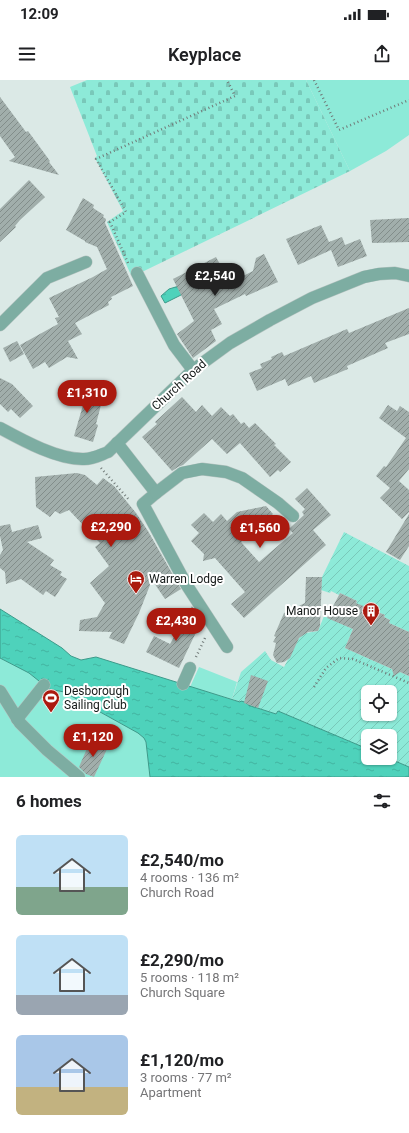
<!DOCTYPE html>
<meta charset="utf-8">
<style>
body{margin:0;font-family:Roboto,sans-serif;background:#f2f2f2;color:#202124;height:100vh;display:flex;flex-direction:column;font-size:15px;white-space:nowrap}
*{box-sizing:border-box;margin:0}
p{font-size:13px;color:#757577}
.icon{flex:none;width:22px;height:22px;fill:none;stroke:currentColor;stroke-width:2;stroke-linecap:round;stroke-linejoin:round}
.map{position:relative;height:697px;overflow:hidden}
.panel{display:flex;flex-direction:column;background:#fff;flex:1}
.panel>*{flex:none}
.fabs{position:absolute;left:361px;top:605px;display:grid;gap:8px}
.fabs a{display:grid;place-items:center;width:36px;height:36px;border-radius:6px;background:#fff;box-shadow:0 1px 3px #0004;font-size:20px}
.price{position:absolute;translate:-50% -34px;padding:0 9px;border-radius:14px;background:#ab1a0f;color:#fff;font-size:13px;line-height:26px;filter:drop-shadow(0 1px 2px #0008)}
.price::after{content:'';position:absolute;left:50%;top:24px;width:12px;height:9px;margin-left:-6px;background:inherit;clip-path:polygon(0 0,100% 0,50% 100%)}
.price.active{background:#222;color:#fff}
ul{padding:0;list-style:none}
li{display:flex;align-items:center;gap:12px;height:100px;padding:0 16px}
li span{display:grid;place-items:center;flex:none;width:112px;height:80px;border-radius:6px;color:#555}
li>.icon{margin-inline-start:auto}
span .icon{width:48px;height:48px;fill:#fffc;stroke-width:1}
li b{font-size:17px}
h2{display:flex;justify-content:space-between;align-items:center;height:48px;padding:0 16px;font-size:17px}
.status{display:flex;justify-content:space-between;align-items:center;height:28px;padding:0 20px;background:#fff;direction:ltr}
.status svg{height:11px;fill:currentColor}
header{display:flex;justify-content:space-between;align-items:center;height:52px;padding:0 16px;background:#fff;font-size:18px;font-weight:600}
.map>svg:first-child{display:block}
.grass{fill:#8dead8}
.cemetery{fill:url(#cemetery-stones)}
.garden{fill:url(#garden-furrows);fill-rule:evenodd}
.water{fill:url(#water-ripples);stroke:#3d9a8a}
.building{fill:url(#building-hatch)}
.lines{fill:none;stroke-linecap:round;stroke-linejoin:round}
.minor-casing{stroke:#b7c4c1;stroke-width:13}
.path{stroke:#717a78;stroke-width:2.5;stroke-dasharray:1 3;stroke-linecap:butt}
.minor{stroke:#7dada2;stroke-width:12}
.labels{text-anchor:middle;stroke-width:4;stroke-linejoin:round;paint-order:stroke}
.street-label{font-size:12px;fill:#141918;stroke:#fff}
.poi-label{font-size:12px;fill:#141918;stroke:#fff;text-anchor:start}
</style>
<div class="status"><b>12:09</b><svg viewBox="0 0 49 12"><path d="M0 12V9h3v3zM5 12V6h3v6zM10 12V3h3v9zM15 12V0h3v12zM26 1h20v11H26zM47 4h2v5h-2z"/></svg></div>
<header><svg class="icon" aria-label="menu" viewBox="0 0 24 24"><path d="M4 6h16M4 12h16M4 18h16"/></svg>Keyplace<svg class="icon" aria-label="share" viewBox="0 0 24 24"><path d="M12 15V3M7 8l5-5 5 5M5 13v7h14v-7"/></svg></header>
<div class="map">
<svg width="409" height="697" viewBox="0 0 409 697">
<defs>
<pattern id="cemetery-stones" width="16" height="16" patternUnits="userSpaceOnUse"><rect width="16" height="16" fill="#8dead8"/><path d="M2 7V4a2 2 0 0 1 4 0v3zM10 15v-3a2 2 0 0 1 4 0v3z" fill="#79c8b9"/></pattern>
<pattern id="garden-furrows" width="10" height="10" patternUnits="userSpaceOnUse"><rect width="10" height="10" fill="#8dead8"/><path d="M-1 1l2-2M0 10L10 0M9 11l2-2" fill="none" stroke="#79c8b9"/></pattern>
<pattern id="water-ripples" width="26" height="14" patternUnits="userSpaceOnUse"><rect width="26" height="14" fill="#4ed2bb"/><path d="M2 4q2-2 4 0t4 0M15 11q2-2 4 0t4 0" fill="none" stroke="#43b4a0"/></pattern>
<pattern id="building-hatch" width="6" height="6" patternUnits="userSpaceOnUse"><rect width="6" height="6" fill="#a1aeab"/><path d="M-1 1l2-2M0 6l6-6M5 7l2-2" fill="none" stroke="#828d8a"/></pattern>
</defs>
<rect width="100%" height="100%" fill="#dbe9e6"/>
<!-- grass -->
<g class="grass">
<polygon points="306,0 409,0 409,55 386,71 350,91"/>
<polygon points="0,578 29,593 49,609 64,612 138,653 144,658 146,662 150,697 0,697"/>
<polygon points="199,587 237,602 232,619 190,607"/>
</g>
<!-- cemetery -->
<polygon class="cemetery" points="87,0 306,0 350,91 144,191 131,195 107,142 123,131 95,78 97,76 70,7"/>
<!-- garden -->
<g class="garden">
<polygon points="344,452 409,486 409,552 389,543 390,540 384,537 385,535 363,526 355,526 357,521 340,513 339,515 331,511 330,513 321,510 322,497"/>
<path d="M324,536L353,549L345,568L392,589L393,592H400L409,596V687L388,678H390V656H368V666L365,665L364,668L278,631L276,634L248,625V623L241,621V622L232,619L241,592L265,571L271,580L284,587L299,558L306,553L318,551ZM368,612H390V634H368Z"/>
</g>
<!-- water -->
<g class="water">
<polygon points="179,206 183,214 165,223 161,216 169,209"/>
<polygon points="0,529 62,568 71,576 81,580 96,577 240,622 241,621 248,623 248,625 276,634 278,631 363,667 365,665 368,666 368,678 388,678 409,687 409,697 150,697 146,662 144,658 138,653 64,612 49,609 29,593 0,578"/>
</g>
<!-- building -->
<g class="building">
<polygon points="0,17 26,52 28,51 50,81 49,82 59,95 9,81 15,77 0,56"/>
<polygon points="29,100 45,117 20,140 15,146 16,147 0,162 0,129"/>
<polygon points="83,118 94,125 93,128 104,135 103,137 106,139 105,143 133,206 111,217 112,219 108,222 109,225 75,243 82,254 68,261 78,279 67,277 49,288 45,282 33,289 20,265 58,244 55,238 59,237 49,218 93,197 107,189 97,167 85,162 85,161 66,150"/>
<polygon points="409,138 409,162 372,163 370,140"/>
<polygon points="321,145 329,162 342,157 345,165 360,159 367,176 338,187 331,170 298,185 286,159"/>
<polygon points="264,174 278,202 246,216 245,214 214,229 222,244 211,250 216,261 193,278 177,254 194,241 173,199 216,177 221,186 222,185 229,198 233,196 235,200 253,191 256,178"/>
<polygon points="409,228 409,254 385,263 388,268 347,286 348,289 314,303 311,296 288,306 285,299 257,311 249,293 262,288 260,284 272,279 271,277 282,272 284,276 347,249 349,253"/>
<polygon points="17,261 24,274 10,282 3,268"/>
<polygon points="0,298 12,304 33,326 20,338 11,329 8,332 0,324"/>
<polygon points="79,302 101,325 96,344 98,345 93,362 74,356 83,325 70,311"/>
<polygon points="182,317 196,332 202,325 212,336 221,327 230,336 233,334 241,344 244,342 249,348 255,343 276,364 274,365 291,382 280,392 278,390 270,397 240,363 227,374 212,359 183,385 178,387 172,391 142,357 157,344 155,342"/>
<polygon points="388,325 397,331 400,326 409,332 409,389 399,401 409,410 409,432 402,439 380,418 390,408 376,396 384,386 386,387 406,358 379,338"/>
<polygon points="77,393 85,395 97,405 103,398 114,406 136,433 148,451 181,509 165,519 152,500 139,533 124,564 109,558 112,552 79,551 80,540 97,537 105,523 90,503 109,486 95,467 100,463 69,430 60,434 55,431 50,437 36,427 35,397"/>
<polygon points="307,408 331,435 313,450 326,465 244,538 231,524 245,512 215,478 203,481 204,474 191,461 199,453 191,445 204,433 213,442 221,434 227,441 237,432 266,426 273,434 241,462 259,482 293,453 289,449 304,435 302,432 305,429 295,419"/>
<polygon points="409,434 409,466 400,480 386,472"/>
<polygon points="10,444 12,452 38,445 42,458 27,462 54,480 50,485 62,492 60,495 67,499 55,517 46,511 43,515 21,499 6,504 5,492 0,488 0,475 3,470 0,456 0,446"/>
<polygon points="306,497 322,497 320,546 318,551 308,552 299,558 290,578 284,582 277,583 273,575 276,563 273,562 276,557 274,556 284,533 305,523"/>
<polygon points="340,513 357,521 356,523 385,535 384,537 390,540 389,543 409,552 409,596 400,592 394,596 392,589 345,568 353,549 327,538"/>
<polygon points="192,526 200,544 179,588 146,572 154,556 170,564"/>
<polygon points="251,595 268,601 258,628 244,623"/>
<polygon points="91,659 108,667 94,697 86,694 79,687"/>
</g>
<g class="lines">
<!-- minor casing -->
<g class="minor-casing">
<g id="minor">
<polyline points="137,193 174,265 193,290"/>
<polyline points="0,245 47,198 86,182"/>
<path d="M0,348C22,360 58,380 84,379C93,379 100,375 108,372L193,290L230,263L270,240L312,218L364,197L379,194L395,193L409,196"/>
<polyline points="117,363 156,413 143,424 186,504 227,567"/>
<polyline points="156,413 182,393 202,389 226,392 242,398 278,423 293,436"/>
<polyline points="183,604 190,588"/>
<polyline points="0,611 20,643 47,670 79,697"/>
<polyline points="17,639 44,605"/>
</g>
</g>
<!-- path -->
<g class="path">
<polyline points="314,0 339,50 409,20"/>
<polyline points="128,183 110,142 126,132 96,79 235,16 227,0"/>
<polyline points="101,388 130,421"/>
<polyline points="196,577 205,558"/>
<polyline points="314,607 326,588 339,578 353,579 409,603"/>
</g>
<!-- minor -->
<use href="#minor" class="minor"/>
</g>
<!-- icons -->
<defs>
<g id="hotel-pin" transform="scale(0.9)"><path d="M0 17L-7.5 6A9.5 9.5 0 1 1 7.5 6Z" fill="#ab1a0f" stroke="#fff"/><path d="M-6-4.5h1.5V1H6V5H4.5V3h-9V5H-6ZM-4 0a1.8 1.8 0 1 1 3.6 0ZM.5 0V-2.5h3Q6-2.5 6 0Z" fill="#fff"/></g>
<g id="building-pin" transform="scale(0.9)"><path d="M0 17L-7.5 6A9.5 9.5 0 1 1 7.5 6Z" fill="#ab1a0f" stroke="#fff"/><path d="M-4-6H4V6H1V3H-1V6H-4ZM-2.5-4.3h1.7v1.8h-1.7ZM.8-4.3h1.7v1.8H.8ZM-2.5-1h1.7V.8h-1.7ZM.8-1h1.7V.8H.8Z" fill="#fff"/></g>
<g id="stadium-pin" transform="scale(0.9)"><path d="M0 17L-7.5 6A9.5 9.5 0 1 1 7.5 6Z" fill="#ab1a0f" stroke="#fff"/><path d="M0-5a6.5 5 0 1 0 0 10a6.5 5 0 1 0 0-10ZM-3.5-1.8h7v3.6h-7Z" fill="#fff"/></g>
</defs>
<g fill-rule="evenodd">
<use href="#hotel-pin" x="136" y="499"/>
<use href="#building-pin" x="371" y="531"/>
<use href="#stadium-pin" x="51" y="618"/>
</g>
<g class="labels">
<!-- street labels -->
<g class="street-label">
<text transform="translate(179 305) rotate(-42)" y="4">Church Road</text>
</g>
<!-- poi labels -->
<g class="poi-label">
<text x="149" y="503">Warren Lodge</text>
<text x="358" y="535" text-anchor="end">Manor House</text>
<text x="64" y="615">Desborough<tspan x="64" dy="14">Sailing Club</tspan></text>
</g>
</g>
</svg>
<div class="fabs">
<a><svg class="icon" aria-label="locate" viewBox="0 0 24 24"><circle cx="12" cy="12" r="6"/><path d="M12 2v4M12 18v4M2 12h4M18 12h4"/></svg></a>
<a><svg class="icon" aria-label="layers" viewBox="0 0 24 24"><path d="M12 4l9 5-9 5-9-5zM3 14l9 5 9-5"/></svg></a>
</div>
<b class="price active" style="left:215px;top:217px">£2,540</b>
<b class="price" style="left:87px;top:334px">£1,310</b>
<b class="price" style="left:111px;top:468px">£2,290</b>
<b class="price" style="left:260px;top:469px">£1,560</b>
<b class="price" style="left:176px;top:562px">£2,430</b>
<b class="price" style="left:93px;top:678px">£1,120</b>
</div>
<section class="panel">
<h2>6 homes<svg class="icon" aria-label="filters" viewBox="0 0 24 24"><path d="M4 7h16M4 17h16"/><circle cx="9" cy="7" r="2"/><circle cx="15" cy="17" r="2"/></svg></h2>
<ul>
<li><span style="background:linear-gradient(#bfe0f5 65%,#7fa58c 0)"><svg class="icon" aria-label="home" viewBox="0 0 24 24"><path d="M3 11l9-7 9 7M6 9v11h12V9"/></svg></span><div><b>£2,540/mo</b><p>4 rooms · 136 m²</p><p>Church Road</p></div></li>
<li><span style="background:linear-gradient(#bfe0f5 75%,#9aa5b1 0)"><svg class="icon" aria-label="home" viewBox="0 0 24 24"><path d="M3 11l9-7 9 7M6 9v11h12V9"/></svg></span><div><b>£2,290/mo</b><p>5 rooms · 118 m²</p><p>Church Square</p></div></li>
<li><span style="background:linear-gradient(#a9c7e8 65%,#c2b280 0)"><svg class="icon" aria-label="home" viewBox="0 0 24 24"><path d="M3 11l9-7 9 7M6 9v11h12V9"/></svg></span><div><b>£1,120/mo</b><p>3 rooms · 77 m²</p><p>Apartment</p></div></li>
</ul>
</section>
